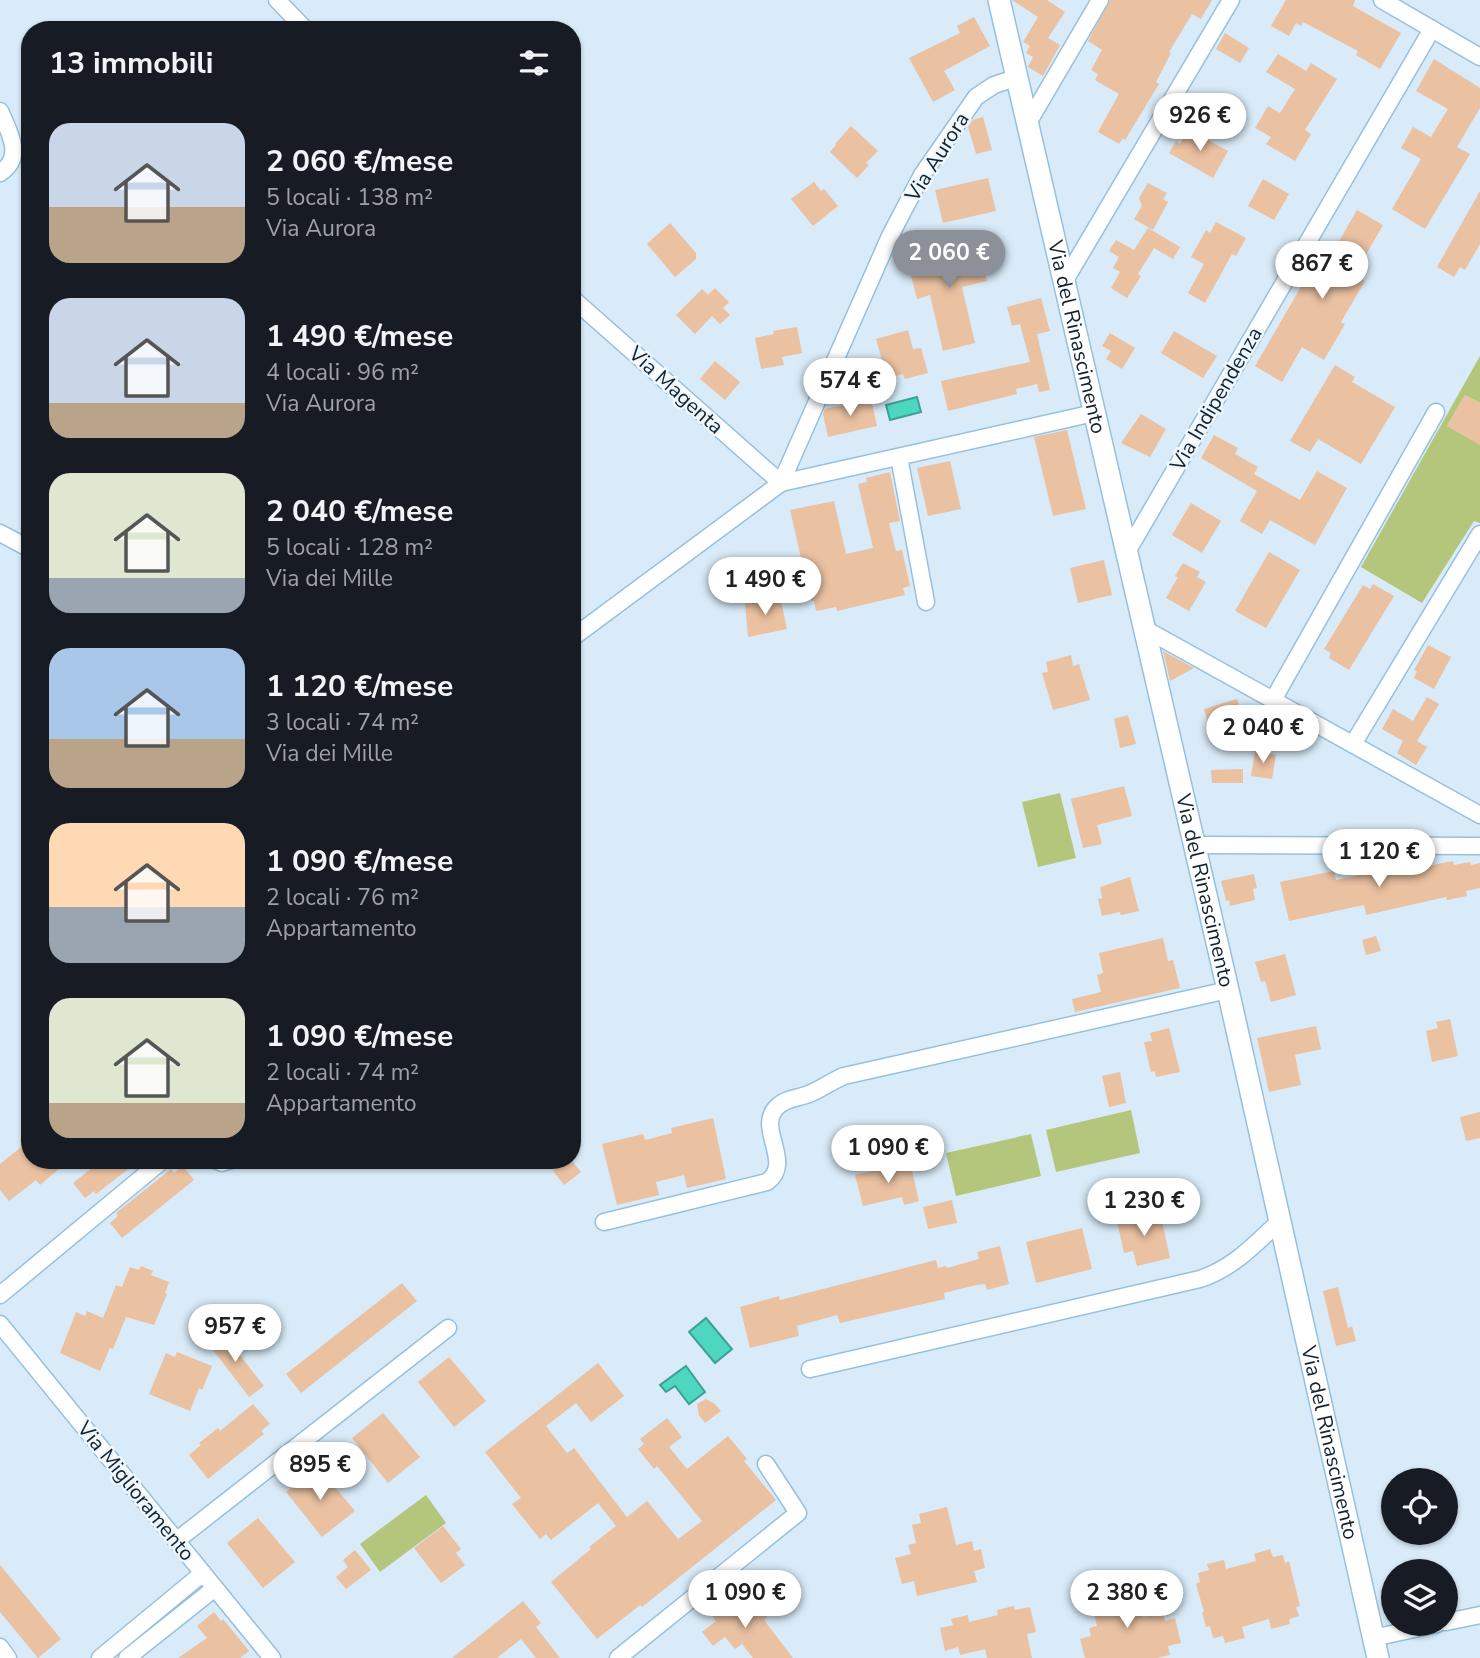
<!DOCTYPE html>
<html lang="it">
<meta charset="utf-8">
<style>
body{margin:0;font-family:"Nunito Sans",sans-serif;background:#242831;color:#f1f3f6;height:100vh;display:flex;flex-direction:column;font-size:26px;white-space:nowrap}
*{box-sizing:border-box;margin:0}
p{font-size:23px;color:#9ea1a6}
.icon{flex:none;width:38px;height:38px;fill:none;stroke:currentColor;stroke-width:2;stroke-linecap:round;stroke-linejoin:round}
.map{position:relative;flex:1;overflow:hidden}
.panel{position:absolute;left:21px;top:21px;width:560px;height:1148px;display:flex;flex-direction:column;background:#171b24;border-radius:28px;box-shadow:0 2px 5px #0004}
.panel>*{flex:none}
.fabs{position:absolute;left:1381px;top:1468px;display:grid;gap:14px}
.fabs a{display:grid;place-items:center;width:77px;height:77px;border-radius:50%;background:#171b24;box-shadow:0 2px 5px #0004;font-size:35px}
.price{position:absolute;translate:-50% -60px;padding:0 16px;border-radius:24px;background:#fff;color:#222;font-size:23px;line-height:46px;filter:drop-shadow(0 2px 4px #0008)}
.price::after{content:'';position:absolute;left:50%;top:42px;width:21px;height:16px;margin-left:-10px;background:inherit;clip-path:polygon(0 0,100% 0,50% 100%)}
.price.on{background:#8c9099;color:#fff}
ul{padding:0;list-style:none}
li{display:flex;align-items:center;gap:21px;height:175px;padding:0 28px}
li span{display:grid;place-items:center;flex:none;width:196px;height:140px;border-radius:21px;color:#555}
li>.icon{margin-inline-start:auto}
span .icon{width:84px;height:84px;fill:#fffc;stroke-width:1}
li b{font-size:30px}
h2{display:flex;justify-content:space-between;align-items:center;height:84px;padding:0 28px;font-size:30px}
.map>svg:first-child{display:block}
.green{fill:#b4c67c}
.water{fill:#4ed7c0;stroke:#3ca194;stroke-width:2}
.building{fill:#eac1a1}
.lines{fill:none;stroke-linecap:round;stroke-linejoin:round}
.street-casing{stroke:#96c0df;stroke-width:19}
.secondary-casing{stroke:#96c0df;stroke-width:24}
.street{stroke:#fff;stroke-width:16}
.secondary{stroke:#fff;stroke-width:21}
.labels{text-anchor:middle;stroke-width:5;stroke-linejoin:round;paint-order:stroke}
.street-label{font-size:21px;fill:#12232f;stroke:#eef7fd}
</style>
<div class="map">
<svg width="1480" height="1658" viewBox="0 0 1480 1658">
<rect width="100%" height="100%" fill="#d9ebf8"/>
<!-- green -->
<g class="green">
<polygon points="1480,356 1480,403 1465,395 1447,426 1480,444 1480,523 1474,521 1422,603 1361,567"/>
<polygon points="1060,793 1076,858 1038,867 1022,802"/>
<polygon points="1131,1110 1140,1153 1056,1172 1046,1130"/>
<polygon points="1031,1134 1041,1176 956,1196 946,1153"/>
<polygon points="426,1495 446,1523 380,1572 360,1544"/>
</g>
<!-- water -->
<g class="water">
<polygon points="917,397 921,412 890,420 886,405"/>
<polygon points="706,1318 732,1349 715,1363 689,1332"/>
<polygon points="686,1366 705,1392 689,1404 675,1386 666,1392 660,1385"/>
</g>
<!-- building -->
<g class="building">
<polygon points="1012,0 1047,0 1065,12 1048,38 1060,45 1043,76 1028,67 1033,57 1026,53 1030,46 1023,42 1038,17"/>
<polygon points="1110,0 1212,0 1201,19 1192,14 1169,52 1171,53 1156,82 1159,84 1125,140 1123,138 1119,144 1098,132 1119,94 1095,80 1098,74 1091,70 1102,50 1088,41"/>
<polygon points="1286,0 1355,0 1353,6 1401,33 1380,69 1356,55 1358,51 1303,22 1301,26 1296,23 1289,36 1271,26"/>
<polygon points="974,17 990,46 944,71 955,90 933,102 909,58 960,33 957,26"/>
<polygon points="1225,33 1249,48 1240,63 1216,49"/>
<polygon points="1278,54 1306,71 1311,63 1337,79 1305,130 1311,134 1295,161 1266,144 1271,137 1255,128 1268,106 1280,113 1295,89 1266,72"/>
<polygon points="1434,59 1480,88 1480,108 1457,147 1470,154 1425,229 1392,209 1421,159 1401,148 1413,127 1431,137 1448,109 1416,91"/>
<polygon points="983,117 992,150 976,154 968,127 973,120"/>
<polygon points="851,126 878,151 866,163 869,165 857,178 830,152 836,145 835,144"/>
<polygon points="1188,129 1228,151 1213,178 1169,153 1176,141 1180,144"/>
<polygon points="988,178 996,211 943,223 935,190"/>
<polygon points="1263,179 1289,194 1274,220 1248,206"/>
<polygon points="814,182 821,191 824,189 838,206 813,226 791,199"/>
<polygon points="1148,183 1167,193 1163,199 1168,202 1153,230 1134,219 1142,206 1139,198"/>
<polygon points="1480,191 1480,244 1465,270 1460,267 1454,277 1437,267"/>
<polygon points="1357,210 1383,225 1357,270 1360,273 1358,276 1365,281 1341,322 1345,324 1324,360 1302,347 1282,382 1255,366 1320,254 1327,258 1329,254 1331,255"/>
<polygon points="1216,222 1246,238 1236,256 1232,254 1205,303 1188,293 1204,264 1191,257 1206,230 1210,233"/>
<polygon points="670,223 696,253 696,259 675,277 647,244"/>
<polygon points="1148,228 1180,247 1173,259 1154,248 1138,274 1141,276 1127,298 1111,288 1120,272 1113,268 1119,257 1109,251 1116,240 1134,250"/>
<polygon points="977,242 987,281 962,287 975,343 943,351 930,295 917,299 907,260"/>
<polygon points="715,288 729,302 723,308 730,315 720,324 712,316 695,334 676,315 702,289 708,295"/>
<polygon points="1041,298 1050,331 1037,334 1050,390 1039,392 1037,384 1016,389 1017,394 948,411 941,381 1030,362 1020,324 1012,326 1007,307"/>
<polygon points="797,327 802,353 782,357 784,365 761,369 755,338 774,334 773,331"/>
<polygon points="908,330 913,349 921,348 928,373 905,379 903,374 887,378 876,339"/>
<polygon points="1174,331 1217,356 1203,378 1161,353"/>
<polygon points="1110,333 1135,348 1122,369 1106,359 1111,351 1102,346"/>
<polygon points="715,361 740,382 725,400 700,379"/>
<polygon points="1335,365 1355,377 1352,382 1395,407 1361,464 1318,439 1310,452 1290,441"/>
<polygon points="1465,395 1480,403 1480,445 1447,426"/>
<polygon points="871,399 877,426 828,437 823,414 825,409"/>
<polygon points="1141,414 1166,429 1150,457 1121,443"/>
<polygon points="1067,430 1086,509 1053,516 1034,437"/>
<polygon points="1214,435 1238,448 1235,454 1258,467 1254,474 1300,500 1317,471 1347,488 1315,545 1270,520 1262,534 1240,521 1257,491 1201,458"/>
<polygon points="950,461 961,509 928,516 917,468"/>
<polygon points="890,472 900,521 889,523 896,551 902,550 910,586 903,588 905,595 837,611 836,607 816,611 814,601 811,601 790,510 834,501 846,554 873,548 858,484 867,482 866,478"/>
<polygon points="1191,503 1221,521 1202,553 1172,535"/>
<polygon points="1269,552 1300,570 1266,628 1235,611"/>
<polygon points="1104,560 1112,595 1078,603 1070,568"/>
<polygon points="1183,563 1200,572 1197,577 1206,582 1189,611 1166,598 1178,577 1175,576"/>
<polygon points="1373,584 1394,596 1349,670 1329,658 1331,653 1324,649 1363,585 1370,589"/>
<polygon points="774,597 775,602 781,601 787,629 748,637 745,603"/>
<polygon points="1428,645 1451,657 1434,689 1414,678 1417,671 1414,670"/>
<polygon points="1163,651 1194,668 1170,681"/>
<polygon points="1071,655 1073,666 1079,664 1090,700 1053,710 1042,673 1048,672 1046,662"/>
<polygon points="1427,697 1439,704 1417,741 1427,747 1416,765 1397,753 1403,741 1382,729 1393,709 1413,721"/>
<polygon points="1237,699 1245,726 1212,736 1204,709"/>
<polygon points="1128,715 1136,744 1120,748 1114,719"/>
<polygon points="1255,751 1276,755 1272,779 1251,776"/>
<polygon points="1243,769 1243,783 1212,783 1211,770"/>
<polygon points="1124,786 1132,816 1097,825 1102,844 1083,848 1071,799"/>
<polygon points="1453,861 1454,865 1470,862 1471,865 1480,863 1480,888 1466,891 1467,896 1447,900 1446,897 1366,915 1364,905 1289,921 1280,882 1334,871 1336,880 1416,863 1417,868"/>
<polygon points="1254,874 1257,888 1253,889 1255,900 1230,906 1229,900 1226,901 1221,881"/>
<polygon points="1130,877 1139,911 1121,915 1120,912 1102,916 1098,899 1102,898 1100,887"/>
<polygon points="1376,936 1381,951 1366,955 1362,940"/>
<polygon points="1163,938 1168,961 1173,960 1180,988 1075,1012 1072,999 1101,992 1097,975 1103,973 1099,953"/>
<polygon points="1285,954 1296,995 1271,1002 1265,981 1261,982 1255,962"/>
<polygon points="1450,1019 1458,1056 1432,1062 1426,1031 1438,1028 1436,1022"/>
<polygon points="1316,1026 1321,1049 1295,1055 1301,1085 1269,1092 1257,1038"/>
<polygon points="1169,1028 1180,1072 1156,1077 1155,1071 1151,1072 1144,1042 1152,1041 1150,1033"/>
<polygon points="1120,1072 1126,1103 1109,1107 1102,1076"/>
<polygon points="1480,1112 1480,1138 1466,1141 1460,1117"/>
<polygon points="713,1118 726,1179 687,1188 684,1175 656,1182 659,1195 617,1205 602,1144 643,1134 645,1140 672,1133 671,1128"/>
<polygon points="30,1140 30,1160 51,1160 59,1169 40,1185 36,1180 9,1201 0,1190 0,1164"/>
<polygon points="102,1160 140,1160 96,1194 94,1191 85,1198 73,1183"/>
<polygon points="567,1160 571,1160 581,1172 564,1185 553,1171"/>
<polygon points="910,1162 919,1201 904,1205 902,1197 863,1206 855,1175"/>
<polygon points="183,1166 194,1180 122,1238 110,1223 118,1216 116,1213 171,1169 174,1173"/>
<polygon points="952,1200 957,1223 928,1229 923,1207"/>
<polygon points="1160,1212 1170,1258 1137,1266 1133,1251 1124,1253 1117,1221"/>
<polygon points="1082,1228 1092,1269 1036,1283 1026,1242"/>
<polygon points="1000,1246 1009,1284 987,1290 985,1284 976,1285 944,1293 945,1299 840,1323 837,1315 797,1326 799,1336 750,1348 740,1307 779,1296 780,1300 936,1260 938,1268 946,1266 947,1268 979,1259 977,1252"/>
<polygon points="141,1266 153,1271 151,1275 169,1282 165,1293 167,1294 154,1325 126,1317 113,1349 110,1348 100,1371 60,1353 76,1312 85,1316 87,1311 103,1318 116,1285 122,1287 130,1267 139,1270"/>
<polygon points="402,1283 417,1301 301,1393 286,1374"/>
<polygon points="1338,1287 1348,1328 1352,1326 1356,1341 1336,1346 1323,1291"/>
<polygon points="221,1331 264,1386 249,1397 207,1342"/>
<polygon points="177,1352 212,1366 202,1390 199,1388 190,1411 149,1394 166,1353 175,1357"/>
<polygon points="449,1357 486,1401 454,1427 418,1382"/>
<polygon points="598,1363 624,1396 591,1422 576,1403 546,1426 567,1453 574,1448 627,1517 647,1501 678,1539 702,1521 657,1466 654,1469 638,1449 644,1444 640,1439 667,1418 682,1437 669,1447 687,1469 728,1436 747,1459 744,1461 776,1500 642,1607 640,1605 597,1639 551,1582 591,1549 589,1547 616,1526 598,1503 551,1540 546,1534 540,1539 512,1504 521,1498 485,1452"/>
<polygon points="706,1399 715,1404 721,1411 705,1423 699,1415 697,1404"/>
<polygon points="253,1404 270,1424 261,1431 264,1434 208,1479 189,1455 201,1445 199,1443 218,1428 220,1431"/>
<polygon points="383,1413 420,1457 388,1483 352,1438"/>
<polygon points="318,1467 355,1511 322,1537 286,1492"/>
<polygon points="947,1507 956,1545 972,1541 974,1551 981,1549 985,1568 974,1571 977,1582 917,1596 914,1581 902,1584 895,1558 911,1554 908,1545 916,1543 912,1525 921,1523 919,1514"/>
<polygon points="258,1518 295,1562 263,1588 227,1543"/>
<polygon points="443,1526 461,1549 456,1553 465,1565 441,1583 414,1548"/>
<polygon points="1270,1549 1273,1557 1283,1555 1285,1563 1289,1561 1300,1606 1296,1607 1299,1616 1289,1619 1290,1624 1271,1629 1269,1619 1242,1627 1245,1638 1225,1643 1223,1636 1213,1638 1210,1626 1206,1627 1202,1612 1204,1612 1196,1584 1200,1582 1198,1573 1209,1570 1207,1564 1224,1560 1226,1569 1256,1561 1254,1554"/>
<polygon points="355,1550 371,1570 346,1589 336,1577 348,1567 343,1560"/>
<polygon points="0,1565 61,1639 38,1658 0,1612"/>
<polygon points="1121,1585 1123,1591 1129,1589 1134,1610 1141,1608 1143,1617 1163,1612 1165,1621 1175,1618 1181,1643 1168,1646 1170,1655 1156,1658 1085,1658 1080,1639 1091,1636 1089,1628 1097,1626 1090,1598 1107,1593 1106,1588"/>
<polygon points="736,1595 740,1599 745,1596 753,1606 756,1604 767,1617 764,1620 793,1658 753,1658 742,1644 735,1649 725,1637 713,1646 702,1632 716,1621 711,1614"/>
<polygon points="523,1601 541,1623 536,1627 560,1658 536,1658 521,1639 497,1658 452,1658"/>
<polygon points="1014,1606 1015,1610 1030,1607 1036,1632 1027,1634 1032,1658 987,1658 985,1649 960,1655 958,1647 945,1651 940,1628 953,1625 951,1619 968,1615 969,1622 998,1615 997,1610"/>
<polygon points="214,1612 221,1621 223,1619 249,1651 240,1658 178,1658 207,1638 197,1626"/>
</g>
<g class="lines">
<!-- street casing -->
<g class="street-casing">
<g id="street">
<polyline points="277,0 306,30"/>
<polyline points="1382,0 1480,57"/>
<path d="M0,111C9,132 25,157 0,173"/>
<polyline points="1028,123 1100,0"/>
<polyline points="1064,282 1231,0"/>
<polyline points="572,298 781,483"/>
<polyline points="899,457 926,602"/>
<polyline points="781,483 1094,413"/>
<polyline points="0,533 30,549"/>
<polyline points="1127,552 1432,29"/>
<polyline points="1145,629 1480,815"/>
<polyline points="572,638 781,483 890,236 922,175 976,97 994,85 1018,77"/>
<polyline points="1273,700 1436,412"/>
<polyline points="1353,744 1480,534"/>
<polyline points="1195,845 1480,846"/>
<polyline points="215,1160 222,1163 231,1160"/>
<path d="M604,1222L767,1182C795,1162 754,1127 778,1106C786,1098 799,1098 809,1094C821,1089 832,1081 844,1076L1228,990"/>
<polyline points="0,1295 163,1160"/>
<polyline points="0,1324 272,1658"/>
<path d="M810,1369L1200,1279C1234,1268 1256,1243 1281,1220"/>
<polyline points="176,1541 448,1328"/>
<polyline points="1446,1622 1480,1615"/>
<polyline points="1373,1638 1437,1624"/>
<polyline points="0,1647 8,1658"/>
<polyline points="100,1658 203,1573"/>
<polyline points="127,1658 215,1588"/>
<polyline points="618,1658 798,1513 766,1464"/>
</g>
</g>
<!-- secondary casing -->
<g class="secondary-casing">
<g id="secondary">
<path id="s1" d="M999,0L1228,990L1378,1658"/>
</g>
</g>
<!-- street -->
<use href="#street" class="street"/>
<!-- secondary -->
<use href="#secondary" class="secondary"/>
</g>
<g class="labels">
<!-- street labels -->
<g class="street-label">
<text transform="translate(937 157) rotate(-58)" y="7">Via Aurora</text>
<text dy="7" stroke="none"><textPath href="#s1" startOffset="346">Via del Rinascimento</textPath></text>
<text transform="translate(676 390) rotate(42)" y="7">Via Magenta</text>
<text transform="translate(1216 399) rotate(-60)" y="7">Via Indipendenza</text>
<text dy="7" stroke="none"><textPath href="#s1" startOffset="914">Via del Rinascimento</textPath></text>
<text dy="7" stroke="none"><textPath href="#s1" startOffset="1480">Via del Rinascimento</textPath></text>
<text transform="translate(136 1491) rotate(51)" y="7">Via Miglioramento</text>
</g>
</g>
</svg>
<div class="fabs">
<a><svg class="icon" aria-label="locate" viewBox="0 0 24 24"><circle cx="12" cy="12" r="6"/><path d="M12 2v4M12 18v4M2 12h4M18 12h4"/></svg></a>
<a><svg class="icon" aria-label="layers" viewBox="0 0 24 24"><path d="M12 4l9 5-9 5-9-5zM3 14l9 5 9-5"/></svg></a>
</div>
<b class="price" style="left:1200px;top:153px">926 €</b>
<b class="price on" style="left:949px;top:290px">2 060 €</b>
<b class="price" style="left:1322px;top:301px">867 €</b>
<b class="price" style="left:850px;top:418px">574 €</b>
<b class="price" style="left:765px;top:617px">1 490 €</b>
<b class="price" style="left:1263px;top:765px">2 040 €</b>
<b class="price" style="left:1379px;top:889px">1 120 €</b>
<b class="price" style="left:888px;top:1185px">1 090 €</b>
<b class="price" style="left:1144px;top:1238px">1 230 €</b>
<b class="price" style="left:235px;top:1364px">957 €</b>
<b class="price" style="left:320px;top:1502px">895 €</b>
<b class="price" style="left:745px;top:1630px">1 090 €</b>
<b class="price" style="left:1127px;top:1630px">2 380 €</b>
<section class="panel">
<h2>13 immobili<svg class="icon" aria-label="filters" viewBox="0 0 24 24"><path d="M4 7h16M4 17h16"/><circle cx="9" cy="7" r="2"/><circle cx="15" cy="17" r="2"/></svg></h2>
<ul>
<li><span style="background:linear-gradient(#c9d6e8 60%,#b9a48a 0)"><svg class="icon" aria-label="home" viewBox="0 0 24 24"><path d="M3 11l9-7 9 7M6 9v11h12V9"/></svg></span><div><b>2 060 €/mese</b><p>5 locali · 138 m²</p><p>Via Aurora</p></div></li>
<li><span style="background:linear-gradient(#c9d6e8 75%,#b9a48a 0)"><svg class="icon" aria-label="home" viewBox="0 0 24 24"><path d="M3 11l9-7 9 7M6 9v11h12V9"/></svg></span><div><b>1 490 €/mese</b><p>4 locali · 96 m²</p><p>Via Aurora</p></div></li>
<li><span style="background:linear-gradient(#dfe7d0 75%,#9aa5b1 0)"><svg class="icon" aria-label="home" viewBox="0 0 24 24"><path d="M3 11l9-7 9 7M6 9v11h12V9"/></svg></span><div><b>2 040 €/mese</b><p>5 locali · 128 m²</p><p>Via dei Mille</p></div></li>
<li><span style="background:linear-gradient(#a9c7e8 65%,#b9a48a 0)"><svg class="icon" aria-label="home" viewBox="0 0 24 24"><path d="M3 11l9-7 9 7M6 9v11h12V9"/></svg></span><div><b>1 120 €/mese</b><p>3 locali · 74 m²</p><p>Via dei Mille</p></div></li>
<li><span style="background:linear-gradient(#ffd9b3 60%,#9aa5b1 0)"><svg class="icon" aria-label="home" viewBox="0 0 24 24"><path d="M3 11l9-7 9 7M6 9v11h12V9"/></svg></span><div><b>1 090 €/mese</b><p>2 locali · 76 m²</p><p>Appartamento</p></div></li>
<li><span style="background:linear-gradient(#dfe7d0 75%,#b9a48a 0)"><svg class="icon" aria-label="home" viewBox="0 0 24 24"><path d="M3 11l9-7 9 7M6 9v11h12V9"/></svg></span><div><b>1 090 €/mese</b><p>2 locali · 74 m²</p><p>Appartamento</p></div></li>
</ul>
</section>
</div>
